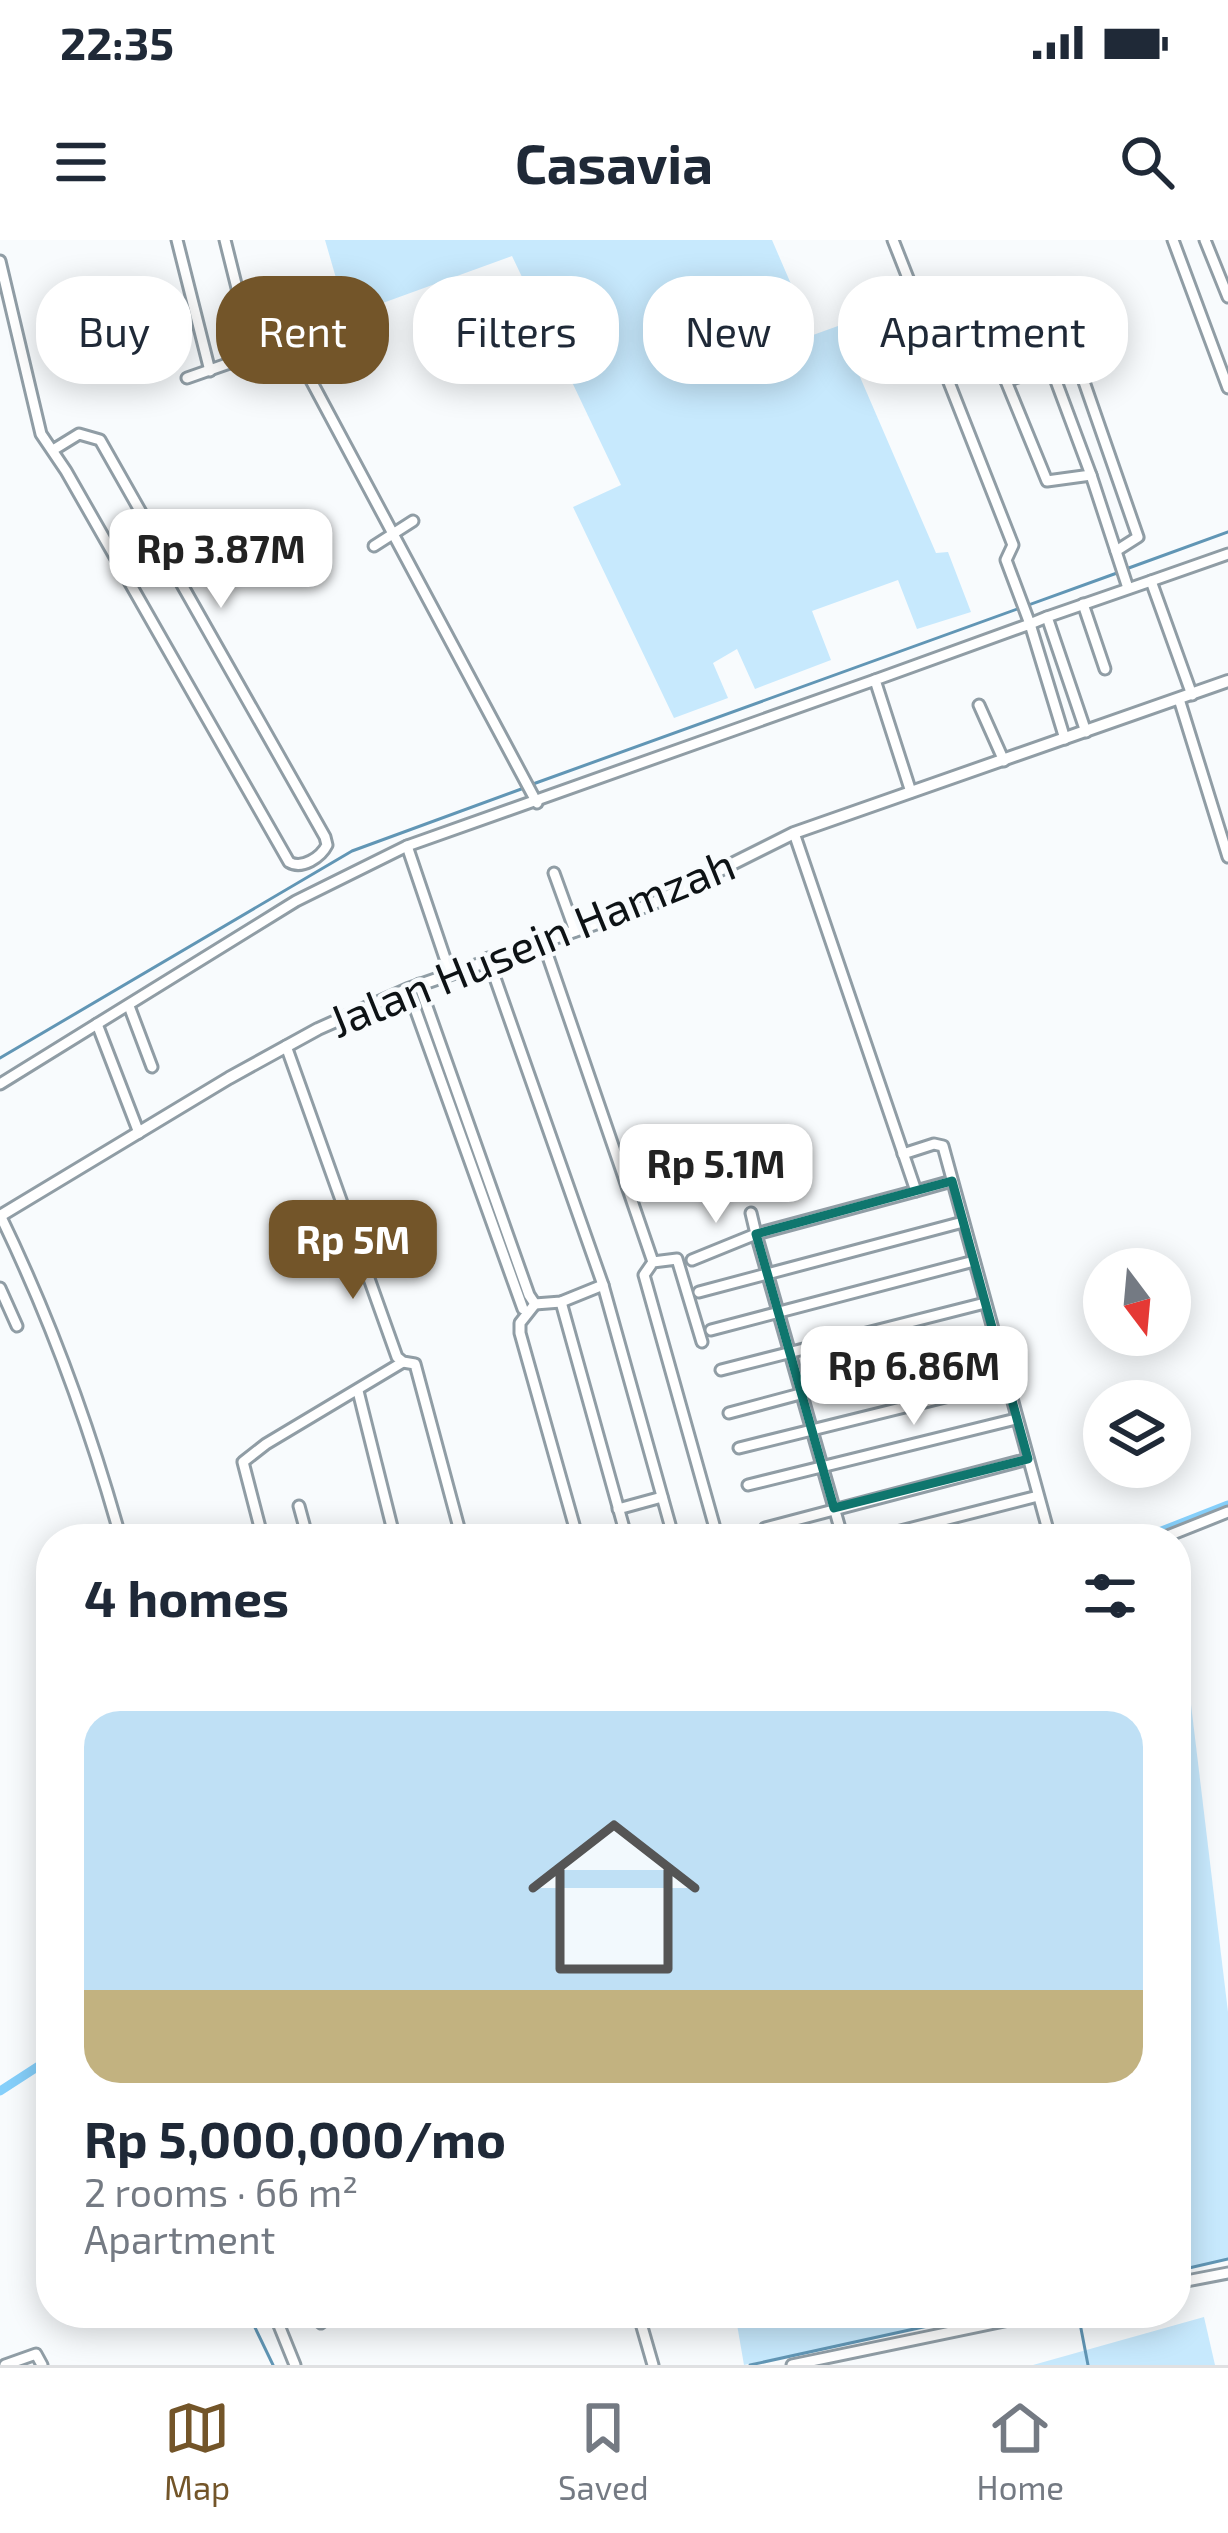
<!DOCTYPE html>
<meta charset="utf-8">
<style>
body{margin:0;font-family:"Exo 2",sans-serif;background:#f2f2f3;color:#1f2937;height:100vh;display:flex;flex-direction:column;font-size:45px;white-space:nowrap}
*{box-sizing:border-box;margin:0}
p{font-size:39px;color:#747a83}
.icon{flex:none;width:66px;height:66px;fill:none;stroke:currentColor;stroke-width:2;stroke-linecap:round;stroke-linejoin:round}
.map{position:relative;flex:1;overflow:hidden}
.side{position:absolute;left:36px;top:1284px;width:1155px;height:804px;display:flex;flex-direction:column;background:#fff;border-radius:48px;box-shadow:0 6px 30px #0003}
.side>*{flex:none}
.guide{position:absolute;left:36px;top:36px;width:1158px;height:108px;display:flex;gap:24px}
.needle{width:78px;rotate:164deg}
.controls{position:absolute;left:1083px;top:1008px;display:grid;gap:24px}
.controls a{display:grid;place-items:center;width:108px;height:108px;border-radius:50%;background:#fff;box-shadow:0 6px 30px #0003;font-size:60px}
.price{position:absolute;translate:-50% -102px;padding:0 27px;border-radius:24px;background:#fff;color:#222;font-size:39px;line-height:78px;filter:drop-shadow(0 3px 6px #0008)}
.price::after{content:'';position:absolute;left:50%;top:72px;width:36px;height:27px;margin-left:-18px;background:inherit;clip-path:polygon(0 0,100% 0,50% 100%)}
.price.selected{background:#735529;color:#fff}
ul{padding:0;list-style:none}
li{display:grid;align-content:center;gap:24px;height:636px;padding:0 48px}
li span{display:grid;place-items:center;height:372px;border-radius:36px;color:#555}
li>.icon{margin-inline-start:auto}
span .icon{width:216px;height:216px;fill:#fffc;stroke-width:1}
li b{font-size:51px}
h2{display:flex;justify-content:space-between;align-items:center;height:144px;padding:0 48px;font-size:51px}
.pill{padding:0 42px;border-radius:48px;background:#fff;box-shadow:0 6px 30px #0003;font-size:42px;line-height:108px}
.pill.selected{background:#735529;color:#fff}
.status{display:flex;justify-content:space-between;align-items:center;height:84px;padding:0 60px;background:#fff;direction:ltr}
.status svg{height:33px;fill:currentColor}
header{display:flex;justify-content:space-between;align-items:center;height:156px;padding:0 48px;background:#fff;font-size:54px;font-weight:700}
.menu{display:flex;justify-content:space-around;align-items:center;height:168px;border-top:3px solid #e0e1e3;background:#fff;font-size:33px;color:#747a83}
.menu a{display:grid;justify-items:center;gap:6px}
.menu .selected{color:#735529}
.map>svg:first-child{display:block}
.green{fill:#c7e9fd}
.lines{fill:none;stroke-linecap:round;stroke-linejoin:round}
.stream{stroke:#6196b5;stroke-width:3}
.canal{stroke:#85cffa;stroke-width:9}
.minor-casing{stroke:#909da5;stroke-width:15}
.tertiary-casing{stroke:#909da5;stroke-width:16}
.minor{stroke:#fff;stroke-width:9}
.tertiary{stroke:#fff;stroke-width:10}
.marked{fill:none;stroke:#0f766e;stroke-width:9;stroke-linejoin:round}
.labels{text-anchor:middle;stroke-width:9;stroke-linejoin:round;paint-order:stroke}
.street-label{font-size:45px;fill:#0d1215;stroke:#f8fbfd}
</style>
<div class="status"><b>22:35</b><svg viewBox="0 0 49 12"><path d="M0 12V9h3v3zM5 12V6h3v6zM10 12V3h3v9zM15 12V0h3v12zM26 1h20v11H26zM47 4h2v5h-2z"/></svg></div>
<header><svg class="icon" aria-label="menu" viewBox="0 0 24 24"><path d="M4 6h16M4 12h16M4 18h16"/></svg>Casavia<svg class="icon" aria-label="search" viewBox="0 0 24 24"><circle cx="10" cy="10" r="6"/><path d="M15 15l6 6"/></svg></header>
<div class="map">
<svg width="1228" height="2125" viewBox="0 0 1228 2125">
<rect width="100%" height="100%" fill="#f8fbfd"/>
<!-- green -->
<g class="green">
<polygon points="325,0 772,0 813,95 838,86 936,313 948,312 971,372 917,389 898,340 812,371 831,420 755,449 737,409 713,423 728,458 674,478 573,267 621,245 512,16 347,76"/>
<polygon points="1186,1423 1228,1772 1228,2019 1176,2031 1176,1424"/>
<polygon points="735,2073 987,2073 744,2125"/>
<polygon points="1204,2077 1215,2125 1033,2125"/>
</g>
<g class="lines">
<!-- stream -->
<g class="stream">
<polyline points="1126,329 1228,292"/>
<polyline points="533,544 1117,333"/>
<polyline points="0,818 352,611 524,548"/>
<polyline points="1176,2031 1228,2019"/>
<polyline points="248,2073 273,2125"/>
<polyline points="1078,2073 1088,2125"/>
<polyline points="750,2125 987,2073"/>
</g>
<!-- canal -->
<g class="canal">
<polyline points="1141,1299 1228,1265"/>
<polyline points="0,1851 51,1818"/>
</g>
<!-- minor casing -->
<g class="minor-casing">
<g id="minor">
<polyline points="177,0 210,131"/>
<polyline points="225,0 253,112"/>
<polyline points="893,0 1013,305 1006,320 1030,384 1047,377"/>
<polyline points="1173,0 1228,148"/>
<polyline points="1205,0 1228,57"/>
<path d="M0,21L41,194L66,231L289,622C302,630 321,617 327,605L325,597L100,200L79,194L53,210"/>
<polyline points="1034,82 1091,235 1128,348"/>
<polyline points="992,110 1006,141 1051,126"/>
<polyline points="1082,136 1138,297 1116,311"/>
<polyline points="187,138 267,110 299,118 537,563"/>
<polyline points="1006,141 1047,241 1091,235"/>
<polyline points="374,306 413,281"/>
<polyline points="1151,341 1228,314"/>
<polyline points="1083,364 1105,429"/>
<polyline points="1179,459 1228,617"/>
<polyline points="979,465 1004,521"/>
<polyline points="1086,492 1047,377 1151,341 1192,455"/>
<polyline points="911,552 875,440 1030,384 1065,499"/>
<polyline points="794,593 916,951 952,941"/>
<polyline points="407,606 450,733"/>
<polyline points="554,633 575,691"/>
<polyline points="543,702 653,1022"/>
<polyline points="488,718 603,1045"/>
<polyline points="419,744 529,1055 535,1064 561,1062 603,1045 674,1299"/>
<polyline points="408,749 523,1069"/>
<polyline points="129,766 152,827"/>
<polyline points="97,784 139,893"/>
<polyline points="286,806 397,1117 403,1122 415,1124 462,1299"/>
<polyline points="0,844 296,661 407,606 875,440"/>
<polyline points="903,914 934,904 943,906 1048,1290 1040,1299"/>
<path d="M0,975C48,1074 87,1180 117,1285L110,1299"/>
<polyline points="692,1020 756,994 751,973"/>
<polyline points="0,1048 17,1086"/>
<polyline points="699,1052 963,982"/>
<polyline points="561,1062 627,1299"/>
<polyline points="535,1064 520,1083 520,1093 578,1299"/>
<polyline points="711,1090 974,1021"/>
<polyline points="702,1102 677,1019 653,1022 644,1035 718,1299"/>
<polyline points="721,1130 985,1063"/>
<polyline points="358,1151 395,1299"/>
<polyline points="729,1173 995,1102"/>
<polyline points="739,1208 1006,1142"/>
<polyline points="748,1245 1016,1179"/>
<polyline points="299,1266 308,1299"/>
<polyline points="618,1269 662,1257"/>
<polyline points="765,1288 1028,1219"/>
<polyline points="263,1299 243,1222 266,1204 403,1122"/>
<polyline points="843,1299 756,994 916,951"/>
<polyline points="869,1299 1038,1256"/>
<polyline points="1160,1299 1228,1272"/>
<polyline points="1176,2043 1228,2033"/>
<polyline points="274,2073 295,2125"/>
<polyline points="317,2073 321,2083"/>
<polyline points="638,2073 653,2125"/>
<polyline points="5,2125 36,2114 42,2125"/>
<polyline points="792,2125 1043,2073"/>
</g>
</g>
<!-- tertiary casing -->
<g class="tertiary-casing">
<polyline id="tertiary" points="0,976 229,838 318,789 408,749 652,664 794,593 1228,441"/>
</g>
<!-- minor -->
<use href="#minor" class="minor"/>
<!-- tertiary -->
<use href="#tertiary" class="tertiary"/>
</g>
<!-- marked area -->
<path class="marked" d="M952,941L1028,1219L834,1268L756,994Z"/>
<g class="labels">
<!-- street labels -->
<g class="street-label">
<text transform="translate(532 703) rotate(-22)" y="16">Jalan Husein Hamzah</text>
</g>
</g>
</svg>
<div class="controls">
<a><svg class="needle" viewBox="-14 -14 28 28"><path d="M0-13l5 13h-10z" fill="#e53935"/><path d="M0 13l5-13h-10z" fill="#747a83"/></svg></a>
<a><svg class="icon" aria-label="layers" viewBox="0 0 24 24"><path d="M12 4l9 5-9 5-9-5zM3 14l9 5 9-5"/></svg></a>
</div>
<b class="price" style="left:221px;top:371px">Rp 3.87M</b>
<b class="price" style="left:716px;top:986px">Rp 5.1M</b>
<b class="price selected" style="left:353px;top:1062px">Rp 5M</b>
<b class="price" style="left:914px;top:1188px">Rp 6.86M</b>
<div class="guide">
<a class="pill">Buy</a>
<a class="pill selected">Rent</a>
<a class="pill">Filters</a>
<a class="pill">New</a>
<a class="pill">Apartment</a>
</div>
<section class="side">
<h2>4 homes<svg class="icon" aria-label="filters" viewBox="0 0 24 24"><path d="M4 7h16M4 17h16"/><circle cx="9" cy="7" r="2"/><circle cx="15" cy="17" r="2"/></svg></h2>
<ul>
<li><span style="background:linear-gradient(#bfe0f5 75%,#c2b280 0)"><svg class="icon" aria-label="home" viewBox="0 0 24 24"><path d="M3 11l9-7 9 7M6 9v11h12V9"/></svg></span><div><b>Rp 5,000,000/mo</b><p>2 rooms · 66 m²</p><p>Apartment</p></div></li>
</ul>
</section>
</div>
<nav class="menu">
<a class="selected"><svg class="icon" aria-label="map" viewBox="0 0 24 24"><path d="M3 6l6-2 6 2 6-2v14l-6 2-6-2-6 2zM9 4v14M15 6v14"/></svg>Map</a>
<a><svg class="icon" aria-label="saved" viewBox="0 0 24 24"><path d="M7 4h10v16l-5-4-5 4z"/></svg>Saved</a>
<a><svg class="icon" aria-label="home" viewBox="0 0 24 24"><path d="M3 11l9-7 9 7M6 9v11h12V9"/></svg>Home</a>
</nav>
